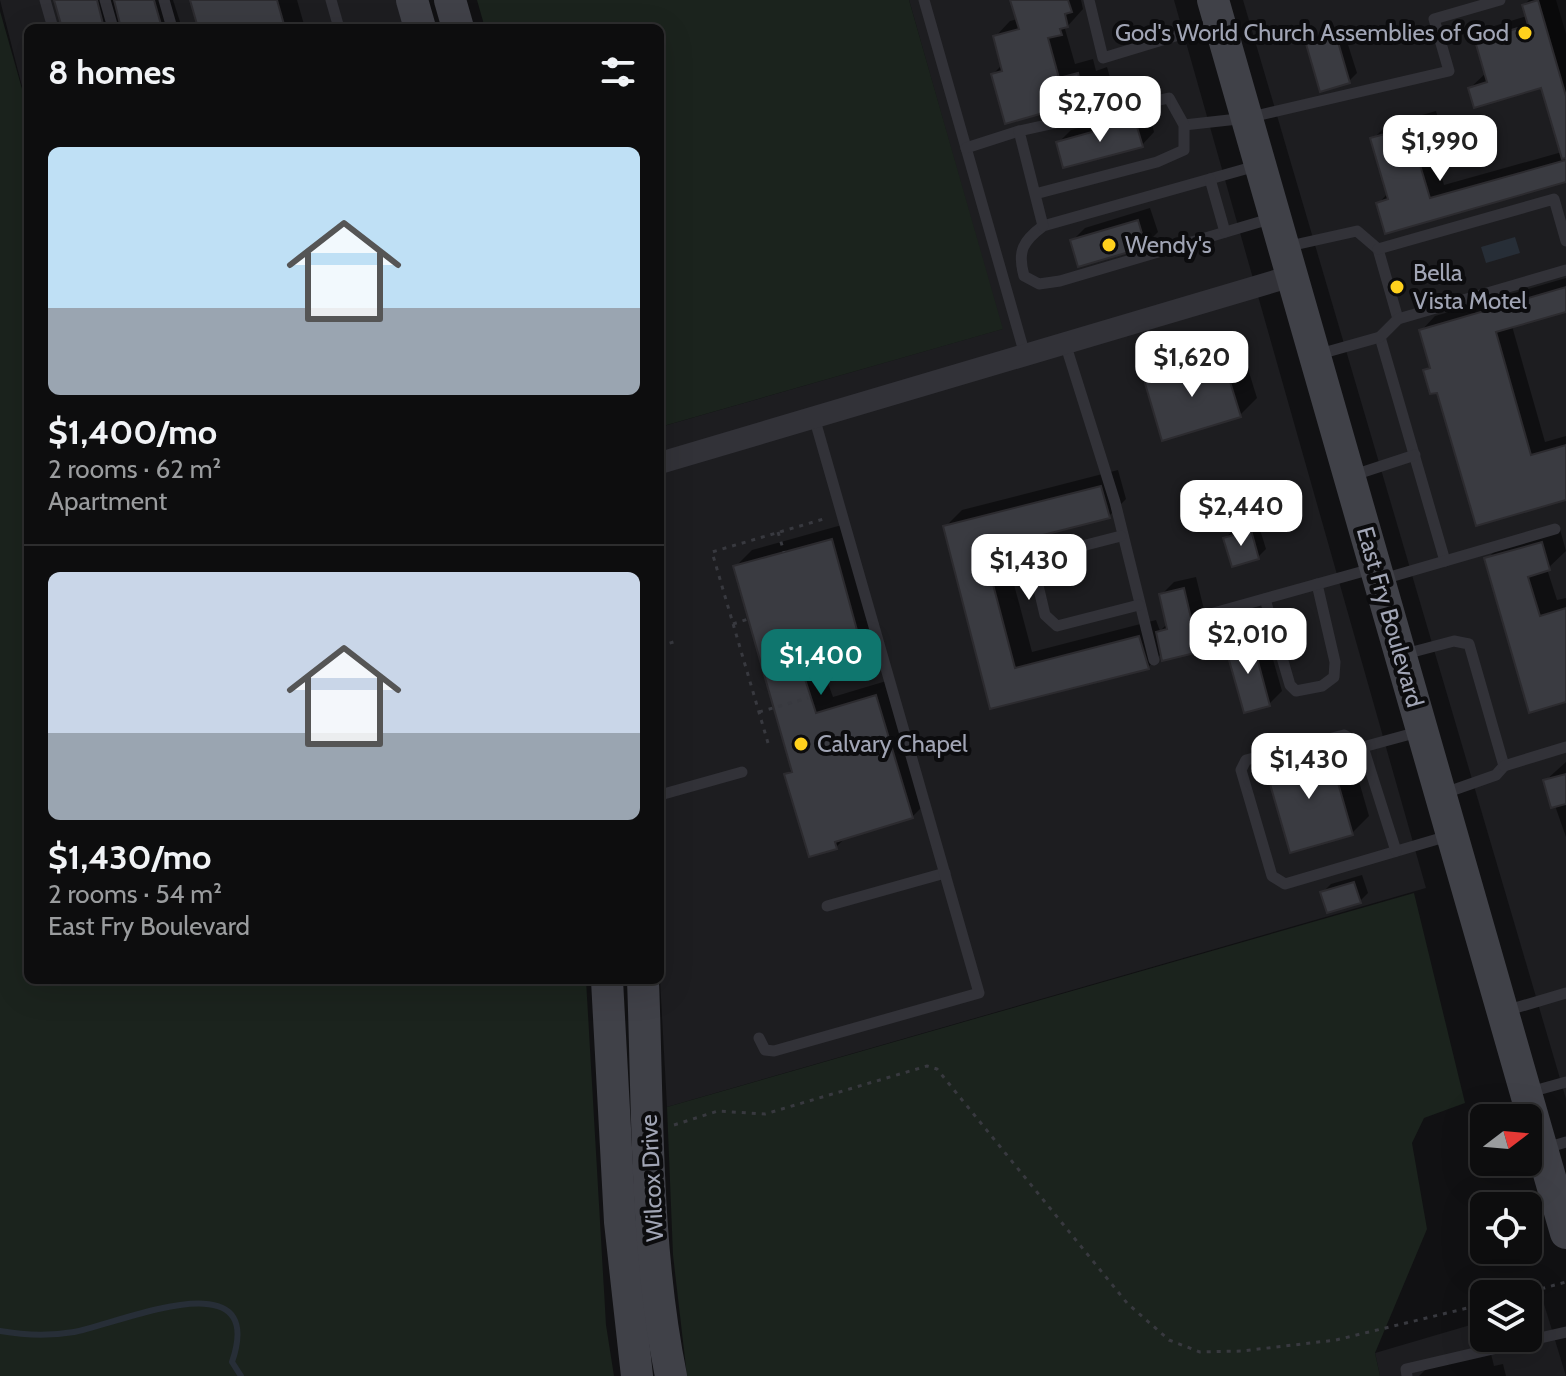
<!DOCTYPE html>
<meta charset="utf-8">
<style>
body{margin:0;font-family:Cabin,sans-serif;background:#161617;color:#f1f3f6;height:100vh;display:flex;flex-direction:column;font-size:30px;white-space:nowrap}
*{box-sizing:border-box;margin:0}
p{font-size:26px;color:#9a9c9e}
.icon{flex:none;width:44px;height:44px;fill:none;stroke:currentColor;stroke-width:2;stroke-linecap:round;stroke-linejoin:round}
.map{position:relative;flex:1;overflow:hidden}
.details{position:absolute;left:24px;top:24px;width:640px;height:960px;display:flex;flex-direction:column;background:#0d0d0e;border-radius:12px;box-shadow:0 8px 32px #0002,0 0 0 2px #2d2d2e}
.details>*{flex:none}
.needle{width:52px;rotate:74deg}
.buttons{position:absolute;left:1470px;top:1104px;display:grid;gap:16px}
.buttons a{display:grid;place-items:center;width:72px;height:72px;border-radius:12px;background:#0d0d0e;box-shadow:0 8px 32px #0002,0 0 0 2px #2d2d2e;font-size:40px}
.price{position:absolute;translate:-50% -68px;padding:0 18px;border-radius:16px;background:#fff;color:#222;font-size:26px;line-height:52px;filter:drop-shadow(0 2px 4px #0008)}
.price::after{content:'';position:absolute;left:50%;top:48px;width:24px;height:18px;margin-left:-12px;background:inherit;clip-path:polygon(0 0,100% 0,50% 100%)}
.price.on{background:#0f766e;color:#fff}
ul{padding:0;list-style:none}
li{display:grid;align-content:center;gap:16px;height:424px;padding:0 24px}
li+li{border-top:2px solid #2d2d2e}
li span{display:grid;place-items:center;height:248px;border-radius:12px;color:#555}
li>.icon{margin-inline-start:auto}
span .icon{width:144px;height:144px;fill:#fffc;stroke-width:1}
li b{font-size:34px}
h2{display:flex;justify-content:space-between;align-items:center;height:96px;padding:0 24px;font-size:34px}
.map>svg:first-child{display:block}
.built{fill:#1d1d20}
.green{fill:#1b231d}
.water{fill:#272e37}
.shadow{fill:#0007}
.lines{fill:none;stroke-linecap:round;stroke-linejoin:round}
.stream{stroke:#272e37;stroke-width:6}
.building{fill:#3a3b41;stroke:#2c2b2f;stroke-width:2}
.path{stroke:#38393f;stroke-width:3;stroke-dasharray:4 6;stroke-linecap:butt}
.lane{stroke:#323238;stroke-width:11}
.street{stroke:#323238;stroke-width:22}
.secondary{stroke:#404148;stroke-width:32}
.poi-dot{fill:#ffd11d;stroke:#0c0c0e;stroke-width:3}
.labels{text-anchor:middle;stroke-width:8;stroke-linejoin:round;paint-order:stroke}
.poi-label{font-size:24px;fill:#a1a5b5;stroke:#0c0c0e;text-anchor:start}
.street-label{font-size:24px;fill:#a1a5b5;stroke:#0c0c0e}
</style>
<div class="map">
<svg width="1566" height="1376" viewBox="0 0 1566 1376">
<rect width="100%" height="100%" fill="#111113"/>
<!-- built -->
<g class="built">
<polygon points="0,0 397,0 405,28 28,28 28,110"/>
<polygon points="909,0 1174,0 1426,888 667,1107 660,980 660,427 1002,329"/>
<polygon points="1243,0 1538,0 1566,97 1566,1099"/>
<polygon points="1544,1304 1566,1376 1380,1376 1375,1353 1484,1321 1484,1338 1528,1338 1528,1308"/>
</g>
<!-- green -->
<g class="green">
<polygon points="477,0 909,0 1003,329 660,427 660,28 485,28"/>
<polygon points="0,11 28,110 28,980 586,980 606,1325 614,1376 0,1376"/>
<polygon points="1414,893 1465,1103 1424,1118 1412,1143 1427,1229 1375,1353 1380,1376 687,1376 673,1255 667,1107"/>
</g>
<!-- water -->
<polygon class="water" points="1515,237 1520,253 1486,263 1481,247"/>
<!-- shadow -->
<g class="shadow">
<polygon points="56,0 173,0 182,28 64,28"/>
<polygon points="192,0 297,0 305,28 200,28"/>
<polygon points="1013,0 1081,0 1083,9 1065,29 1075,64 1093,59 1096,71 1107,67 1111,81 1095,96 993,74 1002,65 995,37 1010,21 1018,19"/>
<polygon points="1529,0 1556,0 1566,34 1566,180 1386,232 1378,204 1388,193 1373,139 1387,125 1436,111 1446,145 1436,156 1444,185 1562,152 1542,86 1470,88 1486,73 1477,41 1491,27 1527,16 1524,5"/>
<polygon points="1343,29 1357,73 1349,81 1308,45 1316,37"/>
<polygon points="1148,109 1154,132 1142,145 1058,143 1071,130"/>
<polygon points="1150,208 1158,232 1145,245 1073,240 1085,228"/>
<polygon points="1566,278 1566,310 1512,326 1545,442 1566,436 1566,498 1438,391 1425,371 1431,365 1421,331 1435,316"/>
<polygon points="1239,340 1257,398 1240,415 1146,381 1163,364"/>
<polygon points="1118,470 1126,499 1109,516 1003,543 1032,652 1156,620 1160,631 1168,623 1161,595 1174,582 1196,577 1211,638 1198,650 1162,653 1148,667 991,706 945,527 962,510"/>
<polygon points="849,523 882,644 864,661 824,672 833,697 893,679 929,800 912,817 847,836 836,847 786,775 793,768 735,567 752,550"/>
<polygon points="1258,523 1266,549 1258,557 1225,538 1234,530"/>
<polygon points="1559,526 1566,551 1547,569 1557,600 1566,598 1566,700 1487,559 1504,542"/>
<polygon points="1264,628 1282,691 1269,704 1228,647 1240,634"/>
<polygon points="1345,733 1369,816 1352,833 1267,767 1284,750"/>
<polygon points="1566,762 1566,837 1546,780"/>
<polygon points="1362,875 1368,893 1360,901 1323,892 1331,884"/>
<polygon points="1490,1350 1494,1366 1503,1364 1506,1376 1419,1376 1430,1365"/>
</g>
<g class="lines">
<!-- stream -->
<path class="stream" d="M0,1331C23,1335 50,1336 74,1332C118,1324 268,1257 232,1362L241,1376"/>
</g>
<!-- building -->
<g class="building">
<polygon points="54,0 97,0 104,28 62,28"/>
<polygon points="114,0 154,0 162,28 121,28"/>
<polygon points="190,0 277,0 285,28 198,28"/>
<polygon points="1010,0 1068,0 1072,12 1065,14 1068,27 1060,29 1062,35 1048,38 1059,78 1078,73 1081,85 1092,82 1096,98 1005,124 991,74 1002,71 993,36 1019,29"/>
<polygon points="1538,0 1566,96 1566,158 1562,159 1541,88 1474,108 1468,88 1487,82 1475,41 1528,25 1522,5"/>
<polygon points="1336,35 1350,83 1320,92 1306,44"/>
<polygon points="1135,120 1143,147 1063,168 1056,142"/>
<polygon points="1422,124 1433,161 1420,165 1430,198 1566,160 1566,182 1385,234 1376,203 1388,199 1370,138"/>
<polygon points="1138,220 1146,247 1078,267 1070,240"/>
<polygon points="1566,287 1566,312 1496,332 1531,455 1566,445 1566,500 1476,526 1437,393 1430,394 1423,370 1430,368 1419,330"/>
<polygon points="1222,356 1241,417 1162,441 1144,380"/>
<polygon points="1101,486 1110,518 984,550 1015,668 1139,636 1149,669 990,709 943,526"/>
<polygon points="1251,530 1259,559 1232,567 1223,538"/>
<polygon points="832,539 866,663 805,679 816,713 876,695 913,818 835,842 837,849 809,857 784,774 792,772 733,566"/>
<polygon points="1542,542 1550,570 1528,577 1540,616 1566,608 1566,702 1529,713 1484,558"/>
<polygon points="1184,588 1199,652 1162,661 1156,632 1167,629 1159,594"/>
<polygon points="1252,639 1270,706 1244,713 1225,646"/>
<polygon points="1328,748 1353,835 1290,853 1265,767"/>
<polygon points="1566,774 1566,804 1551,808 1543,780"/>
<polygon points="1354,882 1361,903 1327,913 1320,892"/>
</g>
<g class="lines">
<!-- path -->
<g class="path">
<polyline points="778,532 784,552"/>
<polyline points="733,624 748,619"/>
<polyline points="660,646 677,641"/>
<polyline points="759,712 808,698"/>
<polyline points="768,743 712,552 827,518"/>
<polyline points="674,1125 718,1111 765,1114 927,1066 937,1069 1127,1303 1169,1340 1200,1352 1242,1351 1336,1340 1484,1304"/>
<polyline points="1522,1294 1566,1282"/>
</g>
<!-- lane -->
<g class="lane">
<polyline points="45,0 53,28"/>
<polyline points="105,0 113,28"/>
<polyline points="164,0 172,28"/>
<polyline points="331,0 339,28"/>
<polyline points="924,0 1025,355"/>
<polyline points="1089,0 1103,58 1215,24"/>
<polyline points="1184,125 1247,118 1449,71 1434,19 1500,0"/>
<polyline points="966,148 1019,131"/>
<path d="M1256,166L1043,226C1023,241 1017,251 1024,276L1039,284L1060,281L1273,218"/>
<polyline points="1210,179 1225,232"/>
<polyline points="1035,194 1157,162 1184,150 1184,125 1169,98 1019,131 1043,226"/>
<polyline points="1285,247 1357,231 1378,249 1398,319"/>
<polyline points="1378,249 1554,199 1566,241"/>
<polyline points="1380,337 1445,561"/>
<polyline points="1065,343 1115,502 1154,660"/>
<polyline points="1316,355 1380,337 1398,319 1566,270"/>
<polyline points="1351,476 1415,455"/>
<polyline points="1121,536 1043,556 1033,564 1045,615 1057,626 1139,605"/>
<polyline points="1383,579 1555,529"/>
<polyline points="1265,599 1290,685 1296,691 1322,686 1334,677 1335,662 1317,584"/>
<polyline points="1203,616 1375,568"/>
<polyline points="1405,654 1454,641 1469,644 1504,766 1496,775 1442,794"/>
<polyline points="1418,732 1363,747 1344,735 1246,760 1241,770 1272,876 1285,884 1448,836"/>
<polyline points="1363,747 1396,851"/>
<polyline points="1504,766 1566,747"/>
<polyline points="660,795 742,772"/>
<polyline points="827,906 945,873"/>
<polyline points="1505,1011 1566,993"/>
<polyline points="759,1038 765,1050 774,1051 979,993 814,417"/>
<polyline points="1530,1092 1566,1082"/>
<polyline points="1546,1148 1566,1142"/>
<polyline points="1407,1376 1406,1369 1566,1332"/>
</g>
<!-- street -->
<polyline class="street" points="660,463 1292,276"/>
<!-- secondary -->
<g class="secondary">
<polyline points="412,0 420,28"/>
<polyline points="450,0 458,28"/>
<polyline points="1213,0 1566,1233"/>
<polyline points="607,980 620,1222 637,1376"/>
<path d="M643,980C648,1111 645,1247 671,1376"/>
</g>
</g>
<!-- markers -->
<g class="poi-dot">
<circle cx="1525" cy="33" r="8"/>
<circle cx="1109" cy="245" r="8"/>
<circle cx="1397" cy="287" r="8"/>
<circle cx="801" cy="744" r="8"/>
</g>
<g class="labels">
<!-- poi labels -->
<g class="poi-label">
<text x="1509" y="41" text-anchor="end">God's World Church Assemblies of God</text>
<text x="1125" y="253">Wendy's</text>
<text x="1413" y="281">Bella<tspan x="1413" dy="28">Vista Motel</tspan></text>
<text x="817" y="752">Calvary Chapel</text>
</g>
<!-- street labels -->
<g class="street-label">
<text transform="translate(1390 617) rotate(74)" y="8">East Fry Boulevard</text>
<text transform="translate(652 1178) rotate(-93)" y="8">Wilcox Drive</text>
</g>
</g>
</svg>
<div class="buttons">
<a><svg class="needle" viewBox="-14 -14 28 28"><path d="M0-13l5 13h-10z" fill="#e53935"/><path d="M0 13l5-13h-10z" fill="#9a9c9e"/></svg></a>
<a><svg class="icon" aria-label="locate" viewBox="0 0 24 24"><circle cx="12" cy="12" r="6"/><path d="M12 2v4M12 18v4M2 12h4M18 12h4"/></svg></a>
<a><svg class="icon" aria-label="layers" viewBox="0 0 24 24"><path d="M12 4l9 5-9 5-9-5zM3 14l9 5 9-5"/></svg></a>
</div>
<b class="price" style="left:1100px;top:144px">$2,700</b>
<b class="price" style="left:1440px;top:183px">$1,990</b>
<b class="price" style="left:1192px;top:399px">$1,620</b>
<b class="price" style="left:1241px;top:548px">$2,440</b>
<b class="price" style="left:1029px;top:602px">$1,430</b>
<b class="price" style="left:1248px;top:676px">$2,010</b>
<b class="price on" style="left:821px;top:697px">$1,400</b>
<b class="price" style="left:1309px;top:801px">$1,430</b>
<section class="details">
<h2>8 homes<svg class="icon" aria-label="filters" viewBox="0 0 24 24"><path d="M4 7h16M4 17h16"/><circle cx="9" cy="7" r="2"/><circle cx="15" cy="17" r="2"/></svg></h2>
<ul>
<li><span style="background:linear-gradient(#bfe0f5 65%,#9aa5b1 0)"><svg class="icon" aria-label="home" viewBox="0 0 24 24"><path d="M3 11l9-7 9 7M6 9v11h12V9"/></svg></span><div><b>$1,400/mo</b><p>2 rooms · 62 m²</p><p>Apartment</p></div></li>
<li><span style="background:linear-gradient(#c9d6e8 65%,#9aa5b1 0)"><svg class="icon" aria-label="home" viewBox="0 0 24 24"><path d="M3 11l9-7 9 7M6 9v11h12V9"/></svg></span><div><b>$1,430/mo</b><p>2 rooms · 54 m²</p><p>East Fry Boulevard</p></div></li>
</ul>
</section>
</div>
